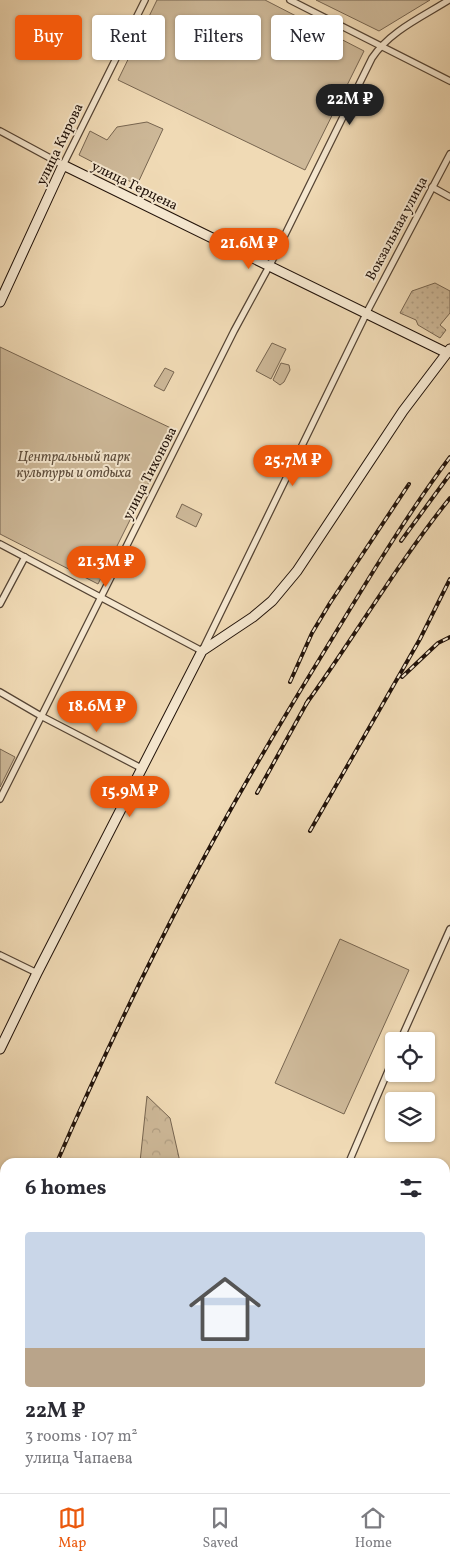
<!DOCTYPE html>
<meta charset="utf-8">
<style>
body{margin:0;font-family:Vollkorn,serif;background:#f7f7f7;color:#2b2b33;height:100vh;display:flex;flex-direction:column;font-size:19px;white-space:nowrap}
*{box-sizing:border-box;margin:0}
p{font-size:16px;color:#7c7c81}
.icon{flex:none;width:28px;height:28px;fill:none;stroke:currentColor;stroke-width:2;stroke-linecap:round;stroke-linejoin:round}
.map{position:relative;flex:1;overflow:hidden}
.details{position:absolute;left:0px;top:1158px;width:450px;height:336px;display:flex;flex-direction:column;background:#fff;border-radius:15px 15px 0 0;box-shadow:0 1px 4px #0004}
.details>*{flex:none}
.banner{position:absolute;left:15px;top:15px;width:420px;height:45px;display:flex;gap:10px}
.buttons{position:absolute;left:385px;top:1032px;display:grid;gap:10px}
.buttons a{display:grid;place-items:center;width:50px;height:50px;border-radius:5px;background:#fff;box-shadow:0 1px 4px #0004;font-size:25px}
.price{position:absolute;translate:-50% -42px;padding:0 11px;border-radius:18px;background:#ea580c;color:#fff;font-size:16px;line-height:32px;filter:drop-shadow(0 1px 2px #0008)}
.price::after{content:'';position:absolute;left:50%;top:30px;width:15px;height:11px;margin-left:-8px;background:inherit;clip-path:polygon(0 0,100% 0,50% 100%)}
.price.current{background:#222;color:#fff}
ul{padding:0;list-style:none}
li{display:grid;align-content:center;gap:10px;height:265px;padding:0 25px}
li span{display:grid;place-items:center;height:155px;border-radius:5px;color:#555}
li>.icon{margin-inline-start:auto}
span .icon{width:90px;height:90px;fill:#fffc;stroke-width:1}
li b{font-size:21px}
h2{display:flex;justify-content:space-between;align-items:center;height:60px;padding:0 25px;font-size:21px}
.tag{padding:0 18px;border-radius:5px;background:#fff;box-shadow:0 1px 4px #0004;font-size:18px;line-height:45px}
.tag.current{background:#ea580c;color:#fff}
.tabs{display:flex;justify-content:space-around;align-items:center;height:70px;border-top:1px solid #e1e1e2;background:#fff;font-size:14px;color:#7c7c81}
.tabs a{display:grid;justify-items:center;gap:2px}
.tabs .current{color:#ea580c}
.map>svg:first-child{display:block}
.grass{fill:url(#grass-dots);stroke:#776550}
.forest{fill:url(#forest-crowns);stroke:#776550}
.green{fill:#cdb898;stroke:#776550}
.lines{fill:none;stroke-linecap:round;stroke-linejoin:round}
.street-casing{stroke:#554434;stroke-width:8}
.secondary-casing{stroke:#211209;stroke-width:11}
.street{stroke:#f5e7cf;stroke-width:5.5}
.secondary{stroke:#f5e7cf;stroke-width:9}
.rail-casing{stroke:#211209;stroke-width:4}
.rail{stroke:#f5e7cf;stroke-width:2;stroke-dasharray:5.5;stroke-linecap:butt}
.labels{text-anchor:middle;stroke-width:4;stroke-linejoin:round;paint-order:stroke}
.street-label{font-size:14px;fill:#211209;stroke:#f5e7cf}
.park-label{font-size:14px;font-style:italic;fill:#5d4c3b;stroke:#f5e7cf}
</style>
<div class="map">
<svg width="450" height="1493" viewBox="0 0 450 1493">
<defs>
<pattern id="grass-dots" width="8" height="8" patternUnits="userSpaceOnUse" patternTransform="scale(1.25)"><rect width="8" height="8" fill="#cdb898"/><path d="M2 2h.1M6 6h.1" fill="none" stroke="#b09d82" stroke-width="1.8" stroke-linecap="round"/></pattern>
<pattern id="forest-crowns" width="20" height="18" patternUnits="userSpaceOnUse" patternTransform="scale(1.25)"><rect width="20" height="18" fill="#cdb898"/><path d="M2 6a3 3 0 1 1 6 0M12 15a3 3 0 1 1 6 0" fill="none" stroke="#b09d82"/></pattern>
</defs>
<rect width="100%" height="100%" fill="#f0dab5"/>
<filter id="stains"><feTurbulence type="fractalNoise" baseFrequency=".004" numOctaves="4"/><feColorMatrix values="0 0 0 0 .2 0 0 0 0 .09 0 0 0 0 .02 0 0 0 .5 -.17"/></filter>
<radialGradient id="worn" r=".72"><stop offset=".6" stop-color="#630" stop-opacity="0"/><stop offset="1" stop-color="#630" stop-opacity=".3"/></radialGradient>
<!-- grass -->
<polygon class="grass" points="435,283 450,291 450,313 440,325 446,330 440,338 418,325 416,320 400,313 412,291"/>
<!-- forest -->
<polygon class="forest" points="147,1096 170,1118 180,1162 140,1162"/>
<!-- green -->
<g class="green">
<polygon points="157,0 265,0 364,51 305,170 118,80"/>
<polygon points="316,0 430,0 379,31"/>
<polygon points="147,122 163,129 137,185 79,155 90,131 107,140 117,127"/>
<polygon points="272,343 286,349 271,379 256,371"/>
<polygon points="0,347 175,430 98,584 0,534"/>
<polygon points="281,363 289,365 290,370 284,382 280,385 273,380"/>
<polygon points="165,368 174,372 164,391 154,386"/>
<polygon points="182,504 202,514 196,527 176,517"/>
<polygon points="0,749 15,757 0,787"/>
<polygon points="340,939 409,970 344,1114 275,1083"/>
</g>
<g class="lines">
<!-- street casing -->
<g class="street-casing">
<g id="street">
<polyline points="290,0 450,81"/>
<polyline points="0,131 63,165 145,0"/>
<polyline points="432,187 450,197"/>
<polyline points="0,544 202,651 369,308 450,154"/>
<polyline points="0,604 25,557"/>
<polyline points="0,692 41,716 143,769"/>
<path d="M0,799L234,331L272,261L372,58C390,31 422,17 449,0"/>
<polyline points="0,955 37,973"/>
<polyline points="400,1041 450,929"/>
<polyline points="349,1162 394,1057"/>
<polyline points="445,1188 450,1177"/>
<polyline points="212,1493 214,1489"/>
</g>
</g>
<!-- secondary casing -->
<g class="secondary-casing">
<g id="secondary">
<polyline points="0,302 63,165 447,353"/>
<polyline points="0,1049 37,973 202,651 253,617 272,601 297,571 403,411 450,349"/>
<polyline points="445,1425 450,1413"/>
<polyline points="445,1453 450,1456"/>
<polyline points="416,1493 418,1489"/>
</g>
</g>
<!-- street -->
<use href="#street" class="street"/>
<!-- secondary -->
<use href="#secondary" class="secondary"/>
<!-- rail casing -->
<g class="rail-casing">
<g id="rail">
<polyline points="401,541 450,474"/>
<polyline points="402,677 438,643 450,637"/>
<polyline points="290,682 312,633 330,603 409,484"/>
<path d="M306,704C355,636 397,564 450,498"/>
<polyline points="257,793 309,699"/>
<polyline points="310,831 420,639 450,579"/>
<path d="M57,1162C98,1068 142,975 190,884C231,806 276,730 322,655C363,588 403,520 450,457"/>
<polyline points="0,1297 5,1284"/>
<polyline points="0,1311 5,1298"/>
</g>
</g>
<!-- rail -->
<use href="#rail" class="rail"/>
</g>
<g class="labels">
<!-- street labels -->
<g class="street-label">
<text transform="translate(59 144) rotate(-64)" y="5">улица Кирова</text>
<text transform="translate(135 185) rotate(26)" y="5">улица Герцена</text>
<text transform="translate(396 228) rotate(-62)" y="5">Вокзальная улица</text>
<text transform="translate(149 473) rotate(-63)" y="5">улица Тихонова</text>
</g>
<!-- park labels -->
<g class="park-label">
<text x="74" y="461">Центральный парк<tspan x="74" dy="16">культуры и отдыха</tspan></text>
</g>
</g>
<rect width="100%" height="100%" filter="url(#stains)"/>
<rect width="100%" height="100%" fill="url(#worn)"/>
</svg>
<div class="buttons">
<a><svg class="icon" aria-label="locate" viewBox="0 0 24 24"><circle cx="12" cy="12" r="6"/><path d="M12 2v4M12 18v4M2 12h4M18 12h4"/></svg></a>
<a><svg class="icon" aria-label="layers" viewBox="0 0 24 24"><path d="M12 4l9 5-9 5-9-5zM3 14l9 5 9-5"/></svg></a>
</div>
<b class="price current" style="left:350px;top:126px">22M ₽</b>
<b class="price" style="left:249px;top:270px">21.6M ₽</b>
<b class="price" style="left:293px;top:487px">25.7M ₽</b>
<b class="price" style="left:106px;top:588px">21.3M ₽</b>
<b class="price" style="left:97px;top:733px">18.6M ₽</b>
<b class="price" style="left:130px;top:818px">15.9M ₽</b>
<div class="banner">
<a class="tag current">Buy</a>
<a class="tag">Rent</a>
<a class="tag">Filters</a>
<a class="tag">New</a>
</div>
<section class="details">
<h2>6 homes<svg class="icon" aria-label="filters" viewBox="0 0 24 24"><path d="M4 7h16M4 17h16"/><circle cx="9" cy="7" r="2"/><circle cx="15" cy="17" r="2"/></svg></h2>
<ul>
<li><span style="background:linear-gradient(#c9d6e8 75%,#b9a48a 0)"><svg class="icon" aria-label="home" viewBox="0 0 24 24"><path d="M3 11l9-7 9 7M6 9v11h12V9"/></svg></span><div><b>22M ₽</b><p>3 rooms · 107 m²</p><p>улица Чапаева</p></div></li>
</ul>
</section>
</div>
<nav class="tabs">
<a class="current"><svg class="icon" aria-label="map" viewBox="0 0 24 24"><path d="M3 6l6-2 6 2 6-2v14l-6 2-6-2-6 2zM9 4v14M15 6v14"/></svg>Map</a>
<a><svg class="icon" aria-label="saved" viewBox="0 0 24 24"><path d="M7 4h10v16l-5-4-5 4z"/></svg>Saved</a>
<a><svg class="icon" aria-label="home" viewBox="0 0 24 24"><path d="M3 11l9-7 9 7M6 9v11h12V9"/></svg>Home</a>
</nav>
